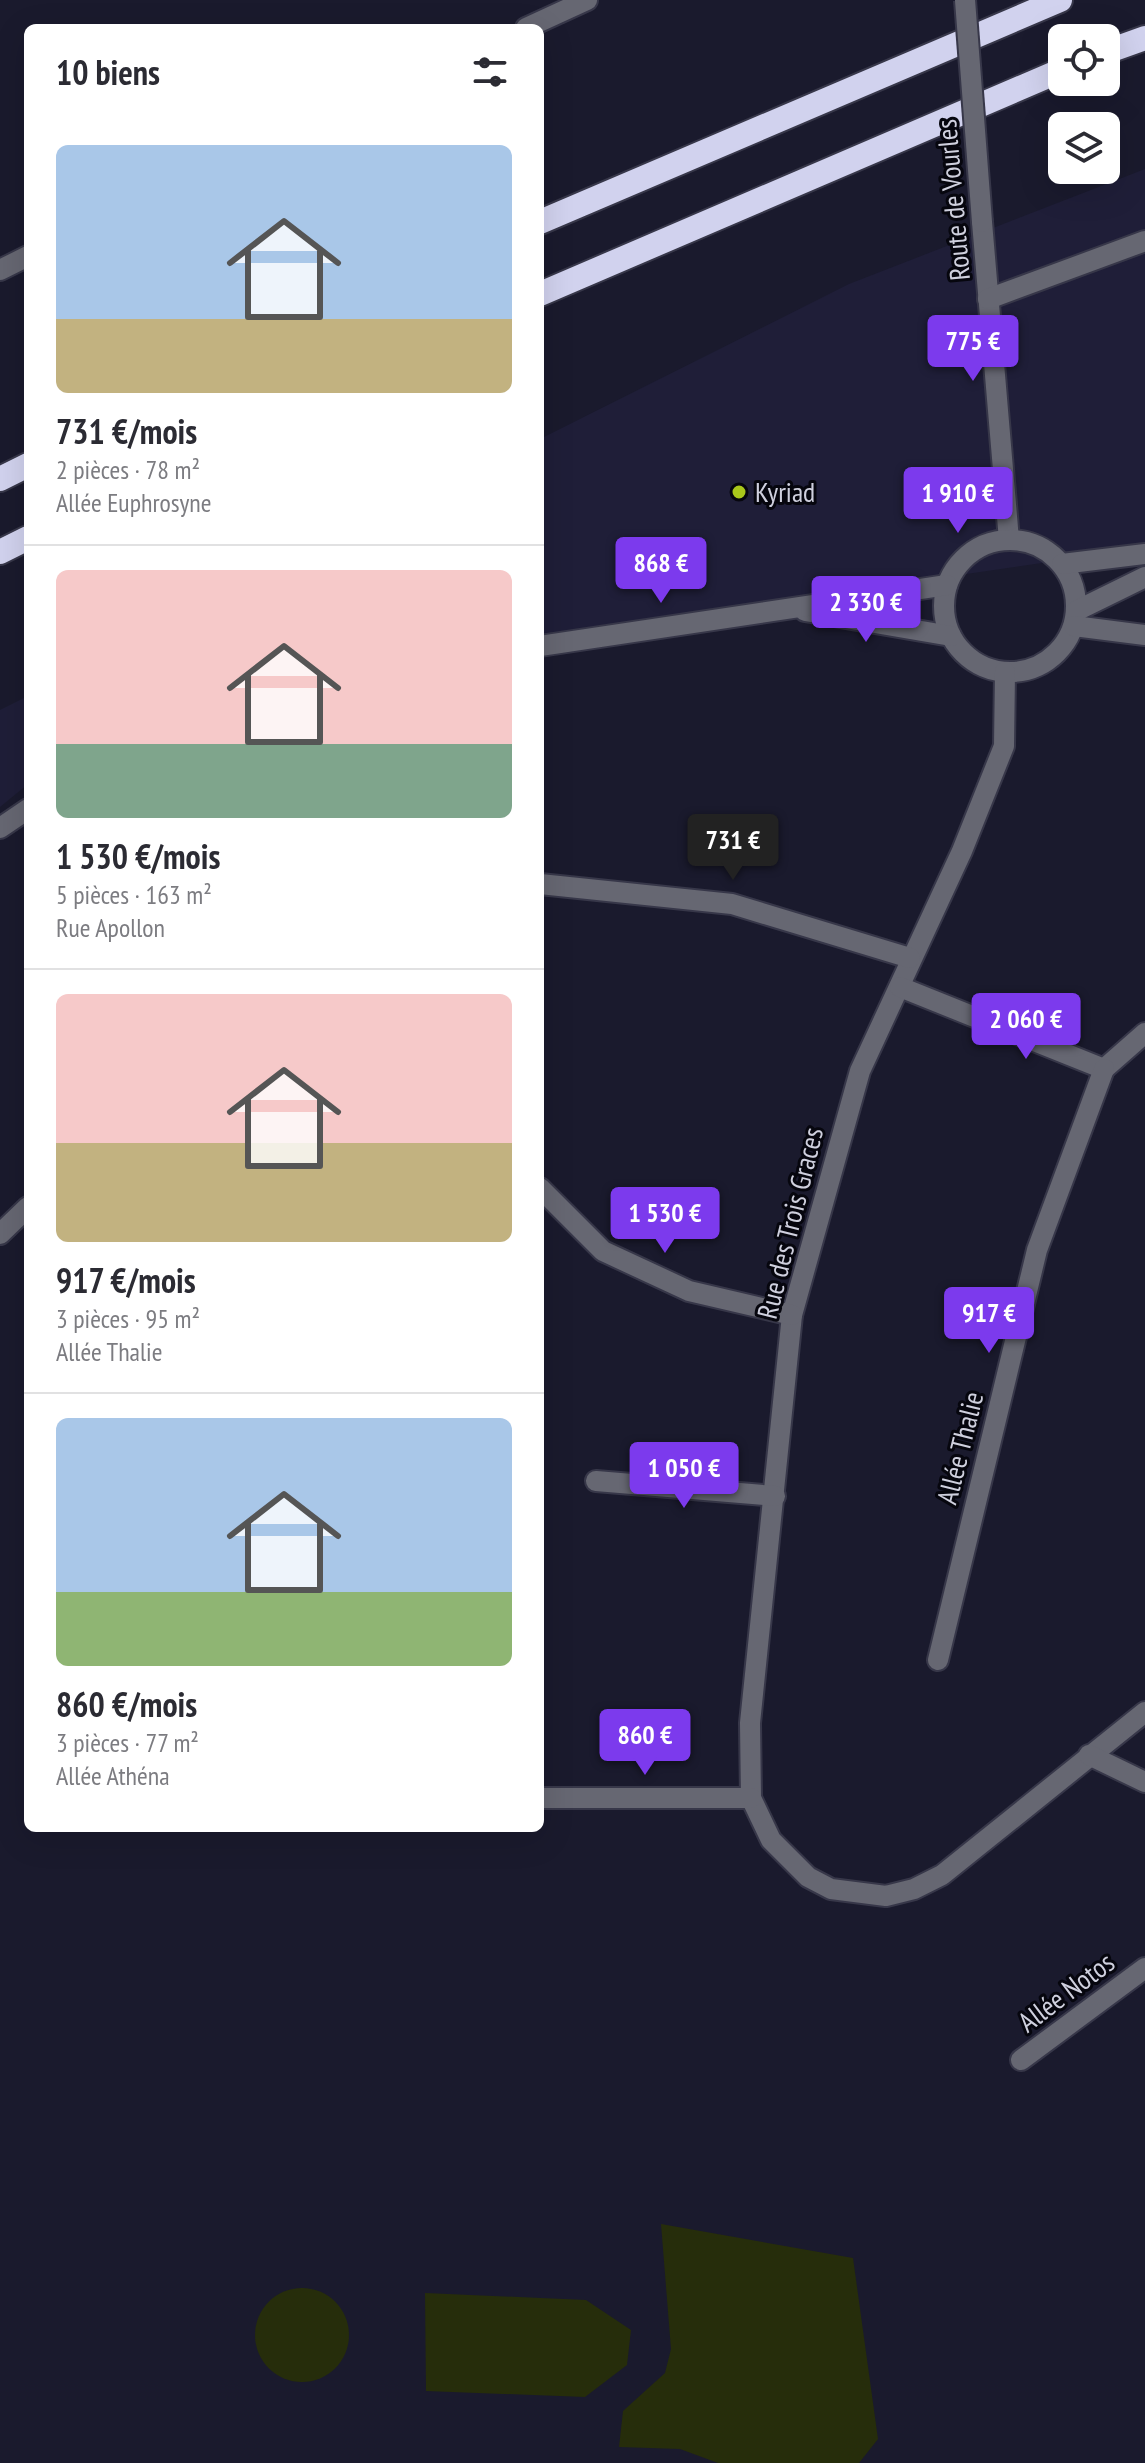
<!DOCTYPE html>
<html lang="fr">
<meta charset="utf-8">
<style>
body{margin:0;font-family:"PT Sans Narrow",sans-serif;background:#f2f2f3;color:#2b2b33;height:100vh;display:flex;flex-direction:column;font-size:30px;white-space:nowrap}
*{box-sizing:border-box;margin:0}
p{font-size:26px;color:#7c7c81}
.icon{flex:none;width:44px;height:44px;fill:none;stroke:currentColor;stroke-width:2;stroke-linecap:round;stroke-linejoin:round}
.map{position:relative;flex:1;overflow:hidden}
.sheet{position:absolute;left:24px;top:24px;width:520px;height:1808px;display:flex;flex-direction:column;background:#fff;border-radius:12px;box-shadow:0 8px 32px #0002}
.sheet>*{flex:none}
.fabs{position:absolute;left:1048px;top:24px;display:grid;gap:16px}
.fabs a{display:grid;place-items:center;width:72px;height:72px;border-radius:12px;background:#fff;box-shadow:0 8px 32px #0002;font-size:40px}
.price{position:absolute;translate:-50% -68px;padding:0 18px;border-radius:8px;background:#7c3aed;color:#fff;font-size:26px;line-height:52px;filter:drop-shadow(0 2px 4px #0008)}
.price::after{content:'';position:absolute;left:50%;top:48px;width:24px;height:18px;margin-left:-12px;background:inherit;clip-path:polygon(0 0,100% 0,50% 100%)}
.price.selected{background:#222;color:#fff}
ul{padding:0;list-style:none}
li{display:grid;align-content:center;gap:16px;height:424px;padding:0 32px}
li+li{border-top:2px solid #e1e1e2}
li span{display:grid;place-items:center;height:248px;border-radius:12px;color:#555}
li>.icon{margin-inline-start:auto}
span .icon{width:144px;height:144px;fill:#fffc;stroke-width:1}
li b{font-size:34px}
h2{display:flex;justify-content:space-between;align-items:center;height:96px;padding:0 32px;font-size:34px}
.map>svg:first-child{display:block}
.built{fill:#1f1e38}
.green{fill:#262d0b}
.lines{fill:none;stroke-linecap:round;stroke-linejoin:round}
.minor-casing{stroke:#373749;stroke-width:24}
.highway-casing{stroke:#373749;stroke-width:28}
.minor{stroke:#666772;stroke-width:20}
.highway{stroke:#d1d2ee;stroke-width:24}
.minor-bridge-casing{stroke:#373749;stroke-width:24;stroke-linecap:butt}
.minor-bridge{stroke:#666772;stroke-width:20}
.poi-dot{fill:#a9c71b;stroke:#06060e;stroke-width:3}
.labels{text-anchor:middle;stroke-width:6;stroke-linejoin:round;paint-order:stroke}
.street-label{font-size:28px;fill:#cfd0de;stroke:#06060e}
.poi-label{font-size:28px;fill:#cfd0de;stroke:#06060e;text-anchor:start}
</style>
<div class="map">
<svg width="1145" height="2463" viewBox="0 0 1145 2463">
<rect width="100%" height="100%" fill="#1a1a2d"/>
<!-- built -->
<g class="built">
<polygon points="1145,169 1145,548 540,636 540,439 849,284"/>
<polygon points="28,696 28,784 0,807 0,710"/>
</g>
<!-- green -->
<g class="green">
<polygon points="661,2224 853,2258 878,2439 859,2463 718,2463 680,2449 619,2447 623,2411 665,2373 671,2349"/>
<circle cx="302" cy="2335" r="47"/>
<polygon points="425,2293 586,2300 631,2330 627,2365 585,2397 426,2391"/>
</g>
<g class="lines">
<!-- minor casing -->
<g class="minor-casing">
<g id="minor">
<polyline points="526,28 587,0"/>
<polyline points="982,222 1009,540"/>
<polyline points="0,270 28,256"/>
<polyline points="988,299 1145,241"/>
<circle cx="1010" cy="606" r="66"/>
<polyline points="1062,564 1145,554"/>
<polyline points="805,611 951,636"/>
<polyline points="1076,611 1145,577"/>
<polyline points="1074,626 1145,635"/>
<polyline points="540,646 947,585"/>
<polyline points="1005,672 1004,746 962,851 860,1071 792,1315 750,1723 751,1798 771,1840 808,1877 831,1889 886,1896 914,1889 942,1875 1145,1712"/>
<polyline points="0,828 28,809"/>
<polyline points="540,884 732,904 910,958"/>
<polyline points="900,987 1104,1069 1145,1033"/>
<polyline points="540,1188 603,1251 689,1291 792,1315"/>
<polyline points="0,1234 28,1207"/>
<polyline points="596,1481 775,1496"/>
<polyline points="938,1660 1037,1250 1104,1069"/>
<polyline points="1089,1755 1145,1782"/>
<polyline points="540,1798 751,1798"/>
<polyline points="1021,2060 1145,1968"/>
</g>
</g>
<!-- highway casing -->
<g class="highway-casing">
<g id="highway">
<polyline points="1106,52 1145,38"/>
<polyline points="540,222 1060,0"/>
<polyline points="540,294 1062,70"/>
<polyline points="0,479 28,465"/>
<polyline points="0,552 28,538"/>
</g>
</g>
<!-- minor -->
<use href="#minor" class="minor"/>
<!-- highway -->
<use href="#highway" class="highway"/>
<!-- minor-bridge casing -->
<g class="minor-bridge-casing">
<polyline id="minor-bridge" points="965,0 982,222"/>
</g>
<!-- minor-bridge -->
<use href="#minor-bridge" class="minor-bridge"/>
</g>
<!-- markers -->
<circle class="poi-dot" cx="739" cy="492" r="8"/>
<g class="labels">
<!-- street labels -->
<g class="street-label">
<text transform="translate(953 200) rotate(-95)" y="10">Route de Vourles</text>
<text transform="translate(790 1223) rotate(-76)" y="10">Rue des Trois Graces</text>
<text transform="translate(960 1448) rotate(-76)" y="10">Allée Thalie</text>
<text transform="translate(1066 1992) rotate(-37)" y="10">Allée Notos</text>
</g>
<!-- poi labels -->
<g class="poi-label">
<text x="755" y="502">Kyriad</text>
</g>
</g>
</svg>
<div class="fabs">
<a><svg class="icon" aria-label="locate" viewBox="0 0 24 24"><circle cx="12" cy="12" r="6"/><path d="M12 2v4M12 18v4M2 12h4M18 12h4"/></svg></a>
<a><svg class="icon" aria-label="layers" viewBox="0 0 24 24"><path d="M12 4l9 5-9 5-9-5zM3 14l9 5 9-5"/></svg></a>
</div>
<b class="price" style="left:973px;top:383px">775 €</b>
<b class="price" style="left:958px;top:535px">1 910 €</b>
<b class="price" style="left:661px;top:605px">868 €</b>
<b class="price" style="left:866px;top:644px">2 330 €</b>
<b class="price selected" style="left:733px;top:882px">731 €</b>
<b class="price" style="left:1026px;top:1061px">2 060 €</b>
<b class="price" style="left:665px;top:1255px">1 530 €</b>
<b class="price" style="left:989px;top:1355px">917 €</b>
<b class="price" style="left:684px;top:1510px">1 050 €</b>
<b class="price" style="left:645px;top:1777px">860 €</b>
<section class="sheet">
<h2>10 biens<svg class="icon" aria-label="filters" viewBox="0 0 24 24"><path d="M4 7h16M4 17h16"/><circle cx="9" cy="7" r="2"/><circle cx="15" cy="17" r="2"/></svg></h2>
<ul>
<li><span style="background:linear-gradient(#a9c7e8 70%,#c2b280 0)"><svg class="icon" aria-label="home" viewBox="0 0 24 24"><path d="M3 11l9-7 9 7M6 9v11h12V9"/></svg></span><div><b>731 €/mois</b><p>2 pièces · 78 m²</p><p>Allée Euphrosyne</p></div></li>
<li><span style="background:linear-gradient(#f6c9c9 70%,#7fa58c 0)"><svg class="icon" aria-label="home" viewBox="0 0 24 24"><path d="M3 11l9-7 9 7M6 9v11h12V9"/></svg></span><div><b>1 530 €/mois</b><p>5 pièces · 163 m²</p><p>Rue Apollon</p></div></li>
<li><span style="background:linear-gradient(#f6c9c9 60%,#c2b280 0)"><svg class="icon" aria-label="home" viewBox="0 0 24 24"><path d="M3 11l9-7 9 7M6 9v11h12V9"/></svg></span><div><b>917 €/mois</b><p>3 pièces · 95 m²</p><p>Allée Thalie</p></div></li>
<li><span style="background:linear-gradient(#a9c7e8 70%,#8fb573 0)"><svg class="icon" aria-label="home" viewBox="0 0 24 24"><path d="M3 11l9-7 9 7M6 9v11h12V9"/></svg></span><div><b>860 €/mois</b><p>3 pièces · 77 m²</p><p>Allée Athéna</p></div></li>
</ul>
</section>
</div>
